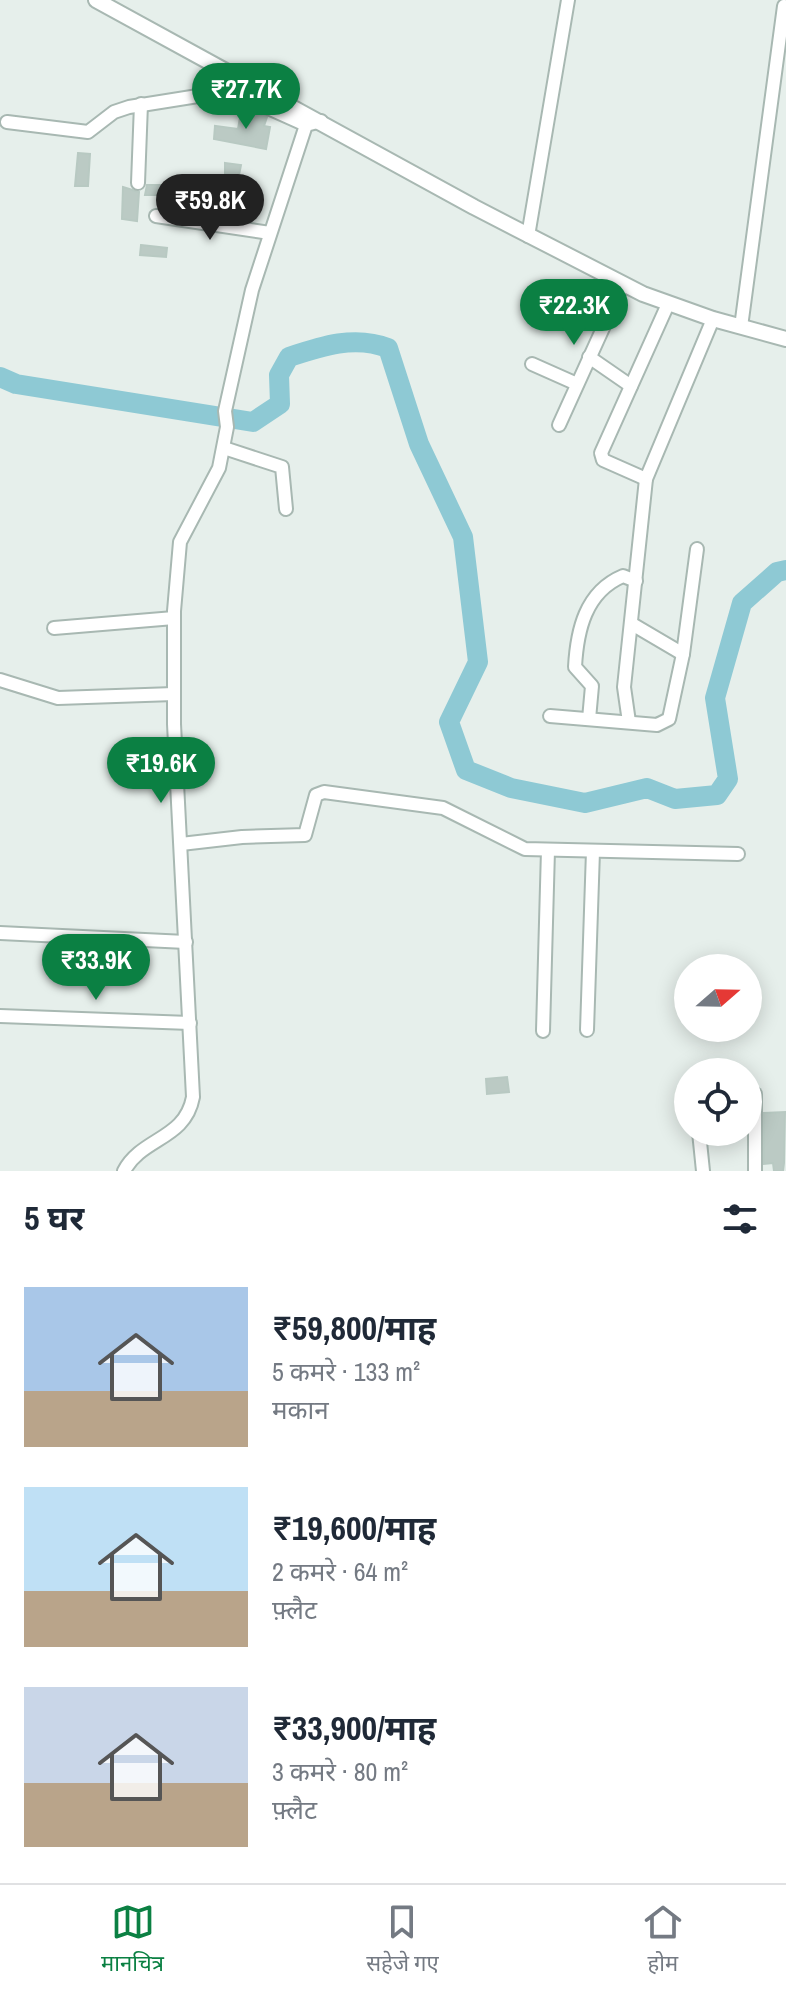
<!DOCTYPE html>
<html lang="hi">
<meta charset="utf-8">
<style>
body{margin:0;font-family:"Archivo Narrow","Noto Sans Devanagari",sans-serif;background:#f6f6f7;color:#1f2937;height:100vh;display:flex;flex-direction:column;font-size:30px;white-space:nowrap}
*{box-sizing:border-box;margin:0}
p{font-size:26px;color:#747a83}
.icon{flex:none;width:44px;height:44px;fill:none;stroke:currentColor;stroke-width:2;stroke-linecap:round;stroke-linejoin:round}
.map{position:relative;height:1171px;overflow:hidden}
.details{display:flex;flex-direction:column;background:#fff;flex:1}
.details>*{flex:none}
.needle{width:52px;rotate:70deg}
.buttons{position:absolute;left:674px;top:954px;display:grid;gap:16px}
.buttons a{display:grid;place-items:center;width:88px;height:88px;border-radius:50%;background:#fff;box-shadow:0 4px 20px #0003;font-size:40px}
.price{position:absolute;translate:-50% -68px;padding:0 18px;border-radius:28px;background:#0b8043;color:#fff;font-size:26px;line-height:52px;filter:drop-shadow(0 2px 4px #0008)}
.price::after{content:'';position:absolute;left:50%;top:48px;width:24px;height:18px;margin-left:-12px;background:inherit;clip-path:polygon(0 0,100% 0,50% 100%)}
.price.current{background:#222;color:#fff}
ul{padding:0;list-style:none}
li{display:flex;align-items:center;gap:24px;height:200px;padding:0 24px}
li span{display:grid;place-items:center;flex:none;width:224px;height:160px;border-radius:0px;color:#555}
li>.icon{margin-inline-start:auto}
span .icon{width:96px;height:96px;fill:#fffc;stroke-width:1}
li b{font-size:34px}
h2{display:flex;justify-content:space-between;align-items:center;height:96px;padding:0 24px;font-size:34px}
.tab-bar{display:flex;justify-content:space-around;align-items:center;height:112px;border-top:2px solid #e0e1e3;background:#fff;font-size:22px;color:#747a83}
.tab-bar a{display:grid;justify-items:center;gap:4px}
.tab-bar .current{color:#0b8043}
.map>svg:first-child{display:block}
.lines{fill:none;stroke-linecap:round;stroke-linejoin:round}
.river{stroke:#8ec9d4;stroke-width:20}
.building{fill:#bbcac4;stroke:#b8c9c2;stroke-width:2}
.minor-casing{stroke:#a8b8b2;stroke-width:16}
.tertiary-casing{stroke:#a8b8b2;stroke-width:18}
.minor{stroke:#fff;stroke-width:12}
.tertiary{stroke:#fff;stroke-width:14}
</style>
<div class="map">
<svg width="786" height="1171" viewBox="0 0 786 1171">
<rect width="100%" height="100%" fill="#e6efeb"/>
<g class="lines">
<!-- river -->
<path class="river" d="M0,377L16,384L253,422L280,404L279,375L289,357C322,346 355,335 388,348L419,444L463,537L478,662L449,722L466,770L511,788L585,803L647,788L675,799L717,795L728,779L715,698L742,603L777,572L786,570"/>
</g>
<!-- building -->
<g class="building">
<polygon points="242,106 267,117 264,126 270,127 266,149 214,139 215,126 238,129"/>
<polygon points="78,153 90,154 88,186 75,186"/>
<polygon points="225,163 241,165 239,175 225,174"/>
<polygon points="147,185 166,185 166,195 145,195"/>
<polygon points="123,187 139,192 137,221 122,219"/>
<polygon points="180,191 194,192 193,201 179,199"/>
<polygon points="141,245 167,248 166,257 140,255"/>
<polygon points="507,1077 509,1092 487,1094 486,1079"/>
<polygon points="785,1112 784,1163 783,1171 774,1171 773,1163 764,1164 764,1113"/>
</g>
<g class="lines">
<!-- minor casing -->
<g class="minor-casing">
<g id="minor">
<polyline points="7,122 88,132 114,112 129,107 223,92 241,96 306,125"/>
<polyline points="138,183 141,104"/>
<polyline points="156,216 270,233"/>
<polyline points="528,236 568,0"/>
<polyline points="741,327 784,6"/>
<polyline points="589,357 631,386"/>
<polyline points="532,364 577,384"/>
<polyline points="559,425 623,284"/>
<polyline points="224,448 282,467 286,509"/>
<polyline points="646,479 603,460 601,453 668,304"/>
<polyline points="632,624 683,654"/>
<polyline points="54,628 174,618"/>
<polyline points="0,680 58,698 174,694"/>
<polyline points="550,716 657,725 669,719 683,654 697,549"/>
<path d="M589,719L592,686L575,667C577,631 585,592 623,576L636,581"/>
<polyline points="629,722 624,687 646,479 713,319"/>
<polyline points="181,844 242,837 305,835 316,795 324,792 443,808 525,849 738,854"/>
<polyline points="0,933 186,942"/>
<polyline points="0,1016 190,1023"/>
<polyline points="587,1030 593,851"/>
<polyline points="543,1031 548,850"/>
<polyline points="755,1094 755,1171"/>
<polyline points="699,1132 703,1171"/>
<path d="M124,1171C142,1137 185,1140 193,1097L174,724V611L180,542L219,468L227,427L225,411L252,290L306,125L321,121"/>
</g>
</g>
<!-- tertiary casing -->
<g class="tertiary-casing">
<polyline id="tertiary" points="96,0 474,207 643,294 713,319 786,339"/>
</g>
<!-- minor -->
<use href="#minor" class="minor"/>
<!-- tertiary -->
<use href="#tertiary" class="tertiary"/>
</g>
</svg>
<div class="buttons">
<a><svg class="needle" viewBox="-14 -14 28 28"><path d="M0-13l5 13h-10z" fill="#e53935"/><path d="M0 13l5-13h-10z" fill="#747a83"/></svg></a>
<a><svg class="icon" aria-label="locate" viewBox="0 0 24 24"><circle cx="12" cy="12" r="6"/><path d="M12 2v4M12 18v4M2 12h4M18 12h4"/></svg></a>
</div>
<b class="price" style="left:246px;top:131px">₹27.7K</b>
<b class="price current" style="left:210px;top:242px">₹59.8K</b>
<b class="price" style="left:574px;top:347px">₹22.3K</b>
<b class="price" style="left:161px;top:805px">₹19.6K</b>
<b class="price" style="left:96px;top:1002px">₹33.9K</b>
</div>
<section class="details">
<h2>5 घर<svg class="icon" aria-label="filters" viewBox="0 0 24 24"><path d="M4 7h16M4 17h16"/><circle cx="9" cy="7" r="2"/><circle cx="15" cy="17" r="2"/></svg></h2>
<ul>
<li><span style="background:linear-gradient(#a9c7e8 65%,#b9a48a 0)"><svg class="icon" aria-label="home" viewBox="0 0 24 24"><path d="M3 11l9-7 9 7M6 9v11h12V9"/></svg></span><div><b>₹59,800/माह</b><p>5 कमरे · 133 m²</p><p>मकान</p></div></li>
<li><span style="background:linear-gradient(#bfe0f5 65%,#b9a48a 0)"><svg class="icon" aria-label="home" viewBox="0 0 24 24"><path d="M3 11l9-7 9 7M6 9v11h12V9"/></svg></span><div><b>₹19,600/माह</b><p>2 कमरे · 64 m²</p><p>फ़्लैट</p></div></li>
<li><span style="background:linear-gradient(#c9d6e8 60%,#b9a48a 0)"><svg class="icon" aria-label="home" viewBox="0 0 24 24"><path d="M3 11l9-7 9 7M6 9v11h12V9"/></svg></span><div><b>₹33,900/माह</b><p>3 कमरे · 80 m²</p><p>फ़्लैट</p></div></li>
</ul>
</section>
<nav class="tab-bar">
<a class="current"><svg class="icon" aria-label="map" viewBox="0 0 24 24"><path d="M3 6l6-2 6 2 6-2v14l-6 2-6-2-6 2zM9 4v14M15 6v14"/></svg>मानचित्र</a>
<a><svg class="icon" aria-label="saved" viewBox="0 0 24 24"><path d="M7 4h10v16l-5-4-5 4z"/></svg>सहेजे गए</a>
<a><svg class="icon" aria-label="home" viewBox="0 0 24 24"><path d="M3 11l9-7 9 7M6 9v11h12V9"/></svg>होम</a>
</nav>
